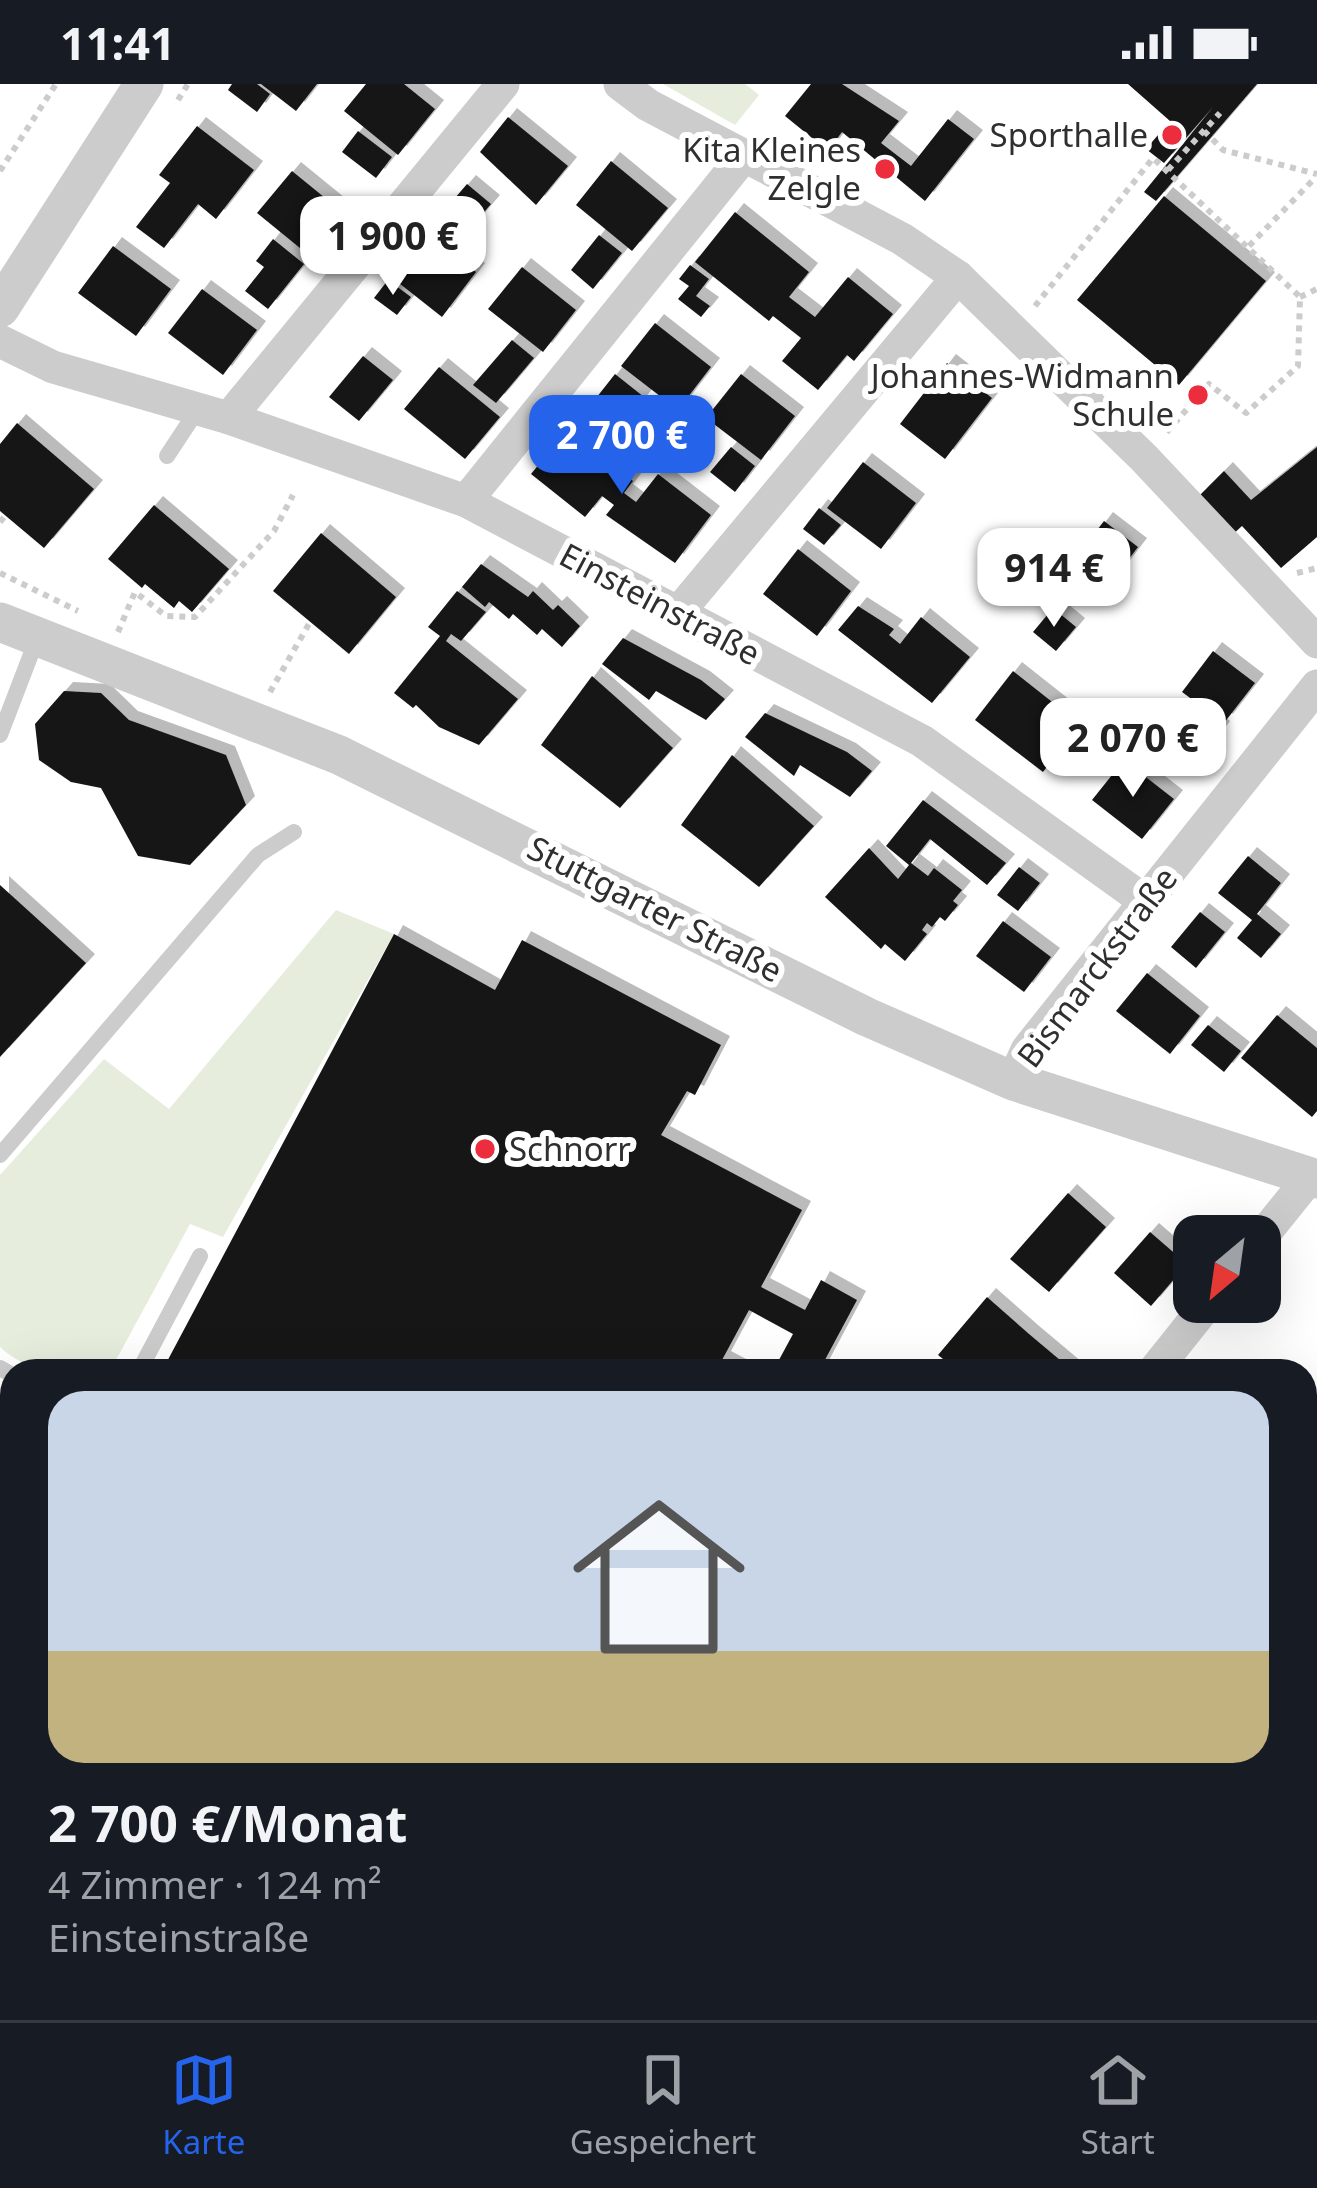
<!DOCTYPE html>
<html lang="de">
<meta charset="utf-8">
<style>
body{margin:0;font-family:"Noto Sans",sans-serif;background:#242831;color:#f1f3f6;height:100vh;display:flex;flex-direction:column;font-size:45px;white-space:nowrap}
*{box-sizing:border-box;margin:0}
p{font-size:39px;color:#9ea1a6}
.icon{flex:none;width:66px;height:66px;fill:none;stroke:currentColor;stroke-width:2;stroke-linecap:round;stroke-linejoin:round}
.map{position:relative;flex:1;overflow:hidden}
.drawer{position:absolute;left:0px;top:1275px;width:1317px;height:663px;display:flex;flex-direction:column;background:#171b24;border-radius:36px 36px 0 0;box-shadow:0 12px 48px #0002}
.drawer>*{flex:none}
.needle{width:78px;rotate:209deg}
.fabs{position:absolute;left:1173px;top:1131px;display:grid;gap:24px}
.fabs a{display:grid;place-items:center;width:108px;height:108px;border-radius:24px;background:#171b24;box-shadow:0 12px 48px #0002;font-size:60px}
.price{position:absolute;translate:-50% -102px;padding:0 27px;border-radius:24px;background:#fff;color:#222;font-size:39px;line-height:78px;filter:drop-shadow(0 3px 6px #0008)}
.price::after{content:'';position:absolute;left:50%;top:72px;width:36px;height:27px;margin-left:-18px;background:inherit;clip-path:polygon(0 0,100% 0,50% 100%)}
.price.on{background:#2563eb;color:#fff}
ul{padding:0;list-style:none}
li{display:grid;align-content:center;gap:24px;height:636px;padding:0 48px}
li+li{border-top:3px solid #363941}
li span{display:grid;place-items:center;height:372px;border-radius:36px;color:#555}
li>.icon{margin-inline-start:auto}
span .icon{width:216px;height:216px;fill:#fffc;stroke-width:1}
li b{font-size:51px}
.status{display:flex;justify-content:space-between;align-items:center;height:84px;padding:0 60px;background:#171b24;direction:ltr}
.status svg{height:33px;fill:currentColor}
.dock{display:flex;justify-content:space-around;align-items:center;height:168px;border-top:3px solid #363941;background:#171b24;font-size:33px;color:#9ea1a6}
.dock a{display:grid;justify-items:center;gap:6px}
.dock .on{color:#2563eb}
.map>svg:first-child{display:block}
.green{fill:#e6eddd}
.building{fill:#161616;filter:url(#shadow)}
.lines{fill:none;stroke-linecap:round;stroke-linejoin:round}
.path{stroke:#ccc;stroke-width:6;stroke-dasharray:6 6;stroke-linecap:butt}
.service{stroke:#ccc;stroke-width:16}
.minor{stroke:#ccc;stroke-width:33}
.tertiary{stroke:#ccc;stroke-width:39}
.poi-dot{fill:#eb2d3e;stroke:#fff;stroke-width:4.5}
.labels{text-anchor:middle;stroke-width:12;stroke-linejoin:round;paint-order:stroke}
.poi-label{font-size:33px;fill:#2f2f2f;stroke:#fff;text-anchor:end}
.street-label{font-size:33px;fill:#2f2f2f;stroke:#fff}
</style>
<div class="status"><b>11:41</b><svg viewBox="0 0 49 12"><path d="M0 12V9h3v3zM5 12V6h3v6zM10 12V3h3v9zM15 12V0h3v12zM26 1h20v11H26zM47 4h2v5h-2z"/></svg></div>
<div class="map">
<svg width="1317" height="1936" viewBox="0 0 1317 1936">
<defs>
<filter id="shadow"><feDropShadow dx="9" dy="-9" stdDeviation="0" flood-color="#0004"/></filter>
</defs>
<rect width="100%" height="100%" fill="#fff"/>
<!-- green -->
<g class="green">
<polygon points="663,0 745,0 759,11 735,41"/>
<path d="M336,826L394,850L223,1153L190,1140L110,1287C68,1287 32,1293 0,1263V1091L104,975L169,1025Z"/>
</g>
<!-- building -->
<g class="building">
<polygon points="232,0 257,0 270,10 257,28 228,6"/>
<polygon points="261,0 317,0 296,27"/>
<polygon points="366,0 404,0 435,25 398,71 344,27"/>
<polygon points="811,0 842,0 899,37 881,59 911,82 948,35 974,55 925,117 842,48 828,67 785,32"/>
<polygon points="1128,0 1257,0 1156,117 1144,108 1213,23 1164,79 1146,65 1170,37"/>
<polygon points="508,33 568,82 536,121 480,68"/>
<polygon points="197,42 254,86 216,135 198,120 164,164 136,143 170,99 159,91"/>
<polygon points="358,47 392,73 376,94 342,68"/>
<polygon points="611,77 668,124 632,167 576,121"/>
<polygon points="292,87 346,131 311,173 257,129"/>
<polygon points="467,100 491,120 473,141 449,121"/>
<polygon points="1164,112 1266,197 1179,301 1077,216"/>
<polygon points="735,128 809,188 789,213 815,233 848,193 893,230 854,277 847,271 818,306 782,277 801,254 773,232 769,237 695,178"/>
<polygon points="419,144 476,188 442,233 385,188"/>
<polygon points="599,151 622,169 593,205 571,186"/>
<polygon points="273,155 304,180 268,225 245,207 264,183 256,177"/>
<polygon points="113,162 171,205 136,252 78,209"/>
<polygon points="690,181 709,195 696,212 710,222 701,233 678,215 689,202 679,195"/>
<polygon points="522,183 576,226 543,268 488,225"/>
<polygon points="388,196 411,213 397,231 374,214"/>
<polygon points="202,205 257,246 223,291 168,249"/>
<polygon points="655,239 711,283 678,326 621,282"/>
<polygon points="512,256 534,274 496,319 473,301"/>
<polygon points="363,272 393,296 359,337 329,313"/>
<polygon points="947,279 992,314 945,375 900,340"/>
<polygon points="439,283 500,333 465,375 404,325"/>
<polygon points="615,290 644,313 635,324 627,319 611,340 589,323"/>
<polygon points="741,290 795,332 761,376 706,334"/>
<polygon points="17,339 94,405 44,464 0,427 0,360"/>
<polygon points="568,345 633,397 624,409 636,418 658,390 711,431 675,479 606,431 614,421 602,412 585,433 531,390"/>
<polygon points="731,363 755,382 735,408 710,388"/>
<polygon points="1317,363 1317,453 1281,484 1242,442 1231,452 1198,413 1224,387 1251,416"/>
<polygon points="863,378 916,419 881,465 827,424"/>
<polygon points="154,421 229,485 192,528 179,517 174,524 145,500 142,504 108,475"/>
<polygon points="819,424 841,441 824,461 803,445"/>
<polygon points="1104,437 1138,463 1096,518 1062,492"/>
<polygon points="321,449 396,513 349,570 273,507"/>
<polygon points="798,465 851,507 817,552 763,510"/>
<polygon points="481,480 528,513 533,507 553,526 558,521 580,542 562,563 542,545 537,551 513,530 509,535 489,518 485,523 462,503"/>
<polygon points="457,507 486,528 461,557 451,550 446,557 518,615 479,661 439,643 416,621 413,624 394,609 440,552 428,543"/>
<polygon points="858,522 894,545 889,551 900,560 921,533 970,573 932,619 838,546"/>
<polygon points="1053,524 1076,543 1056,567 1033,548"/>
<polygon points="623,554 701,596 725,615 706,636 656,607 649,616 602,580"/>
<polygon points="1213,567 1255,599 1224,639 1182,608"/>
<polygon points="1013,587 1080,640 1043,688 975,636"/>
<polygon points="592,592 673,664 620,724 541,661"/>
<polygon points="64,607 101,609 129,636 226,671 246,721 190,781 138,772 101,704 71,698 39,676 35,640"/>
<polygon points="1197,628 1221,646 1201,672 1177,654"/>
<polygon points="765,629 847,668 872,687 850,713 800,681 794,692 745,653"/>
<polygon points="732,671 814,742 759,803 681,741"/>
<polygon points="1124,676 1174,715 1142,755 1092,716"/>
<polygon points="923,716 1006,779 987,801 930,755 911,779 928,792 934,784 962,806 953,817 958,821 945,837 940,833 932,843 927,839 922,846 927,850 905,877 885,860 881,865 825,813 869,764 898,795 909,781 886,762"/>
<polygon points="1248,772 1281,799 1257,830 1281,850 1261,874 1237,854 1252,836 1218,809"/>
<polygon points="1019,783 1040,799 1018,827 997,811"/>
<polygon points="0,801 86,879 0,973"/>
<polygon points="1200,828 1225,848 1196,884 1171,863"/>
<polygon points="1003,837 1051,873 1024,908 976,872"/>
<polygon points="394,850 495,906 522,856 721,961 695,1011 687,1007 661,1051 802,1126 761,1203 805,1226 821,1196 857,1216 819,1287 773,1287 793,1250 749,1226 722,1276 743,1287 162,1287"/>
<polygon points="1147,889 1200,932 1170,970 1116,927"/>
<polygon points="1277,931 1317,964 1317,1027 1312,1033 1241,974"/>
<polygon points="1208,941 1241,967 1224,988 1191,961"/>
<polygon points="1068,1109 1106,1143 1049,1208 1010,1175"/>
<polygon points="1150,1148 1187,1180 1151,1222 1114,1189"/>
<polygon points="987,1213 1029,1250 1073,1287 958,1287 938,1271"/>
<polygon points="1317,1357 1317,1391 1305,1380 1305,1370"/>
<polygon points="0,1436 12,1448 12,1529 0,1518"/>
<polygon points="1317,1590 1317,1681 1305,1671 1305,1605"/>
<polygon points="0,1773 12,1783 12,1926 126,1926 136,1935 144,1926 183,1926 174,1936 0,1936"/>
<polygon points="1317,1808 1317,1889 1305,1880 1305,1824"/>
<polygon points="199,1926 299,1926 311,1936 191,1936"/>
<polygon points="1093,1926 1180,1926 1191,1936 1105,1936"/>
</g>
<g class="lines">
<!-- path -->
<g class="path">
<polyline points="178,16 188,0"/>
<polyline points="1204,47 1223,66 1317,90"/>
<polyline points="1168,86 1220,29"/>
<polyline points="0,87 56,0"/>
<polyline points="1249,162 1315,94"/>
<polyline points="1300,213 1317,205"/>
<polyline points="1035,222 1153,74 1300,213 1298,282 1246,329 1209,300 1166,349"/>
<polyline points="0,438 5,432"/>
<polyline points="0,489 78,527"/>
<polyline points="1297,489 1317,484"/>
<polyline points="118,548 135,508 166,532 195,533 274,447 293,411"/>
<polyline points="270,608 310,538"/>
</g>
<!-- service -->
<g class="service">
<polyline points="167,372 198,325"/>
<polyline points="0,651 38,552"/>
<polyline points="0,1071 258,771 294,748"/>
<polyline points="0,1284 12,1291"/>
<polyline points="139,1287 200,1172"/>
<polyline points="0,1569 12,1582"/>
<polyline points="0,1604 12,1593"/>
<polyline points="342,1936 350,1926"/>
</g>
<!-- minor -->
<g class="minor">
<polyline points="620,0 648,21 902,155 958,193 1144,374 1317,558"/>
<polyline points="0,257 53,283 229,334 466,417 922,657 1145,817"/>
<polyline points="229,334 503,0"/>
<polyline points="466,417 743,73"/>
<polyline points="677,530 958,193"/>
<polyline points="1013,997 1027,966 1317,602"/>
<polyline points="1260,1155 1310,1093"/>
<polyline points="1154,1287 1209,1218"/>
<polyline points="1305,1487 1317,1499"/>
<polyline points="0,1695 12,1700"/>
<polyline points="391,1926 407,1936"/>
<polyline points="851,1926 870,1936"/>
<polyline points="1284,1926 1295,1936"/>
<polyline points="613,1936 620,1926"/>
</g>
<!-- tertiary -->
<g class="tertiary">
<polyline points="0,224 144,0"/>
<polyline points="0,538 339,671 867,933 1013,997 1317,1095"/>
</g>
</g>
<!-- markers -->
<g class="poi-dot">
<circle cx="1172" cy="51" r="12"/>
<circle cx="885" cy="85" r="12"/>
<circle cx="1198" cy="311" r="12"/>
<circle cx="485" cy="1065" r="12"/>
</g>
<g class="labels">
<!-- poi labels -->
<g class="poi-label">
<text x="1148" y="63">Sporthalle</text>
<text x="861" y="78">Kita Kleines<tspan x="861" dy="38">Zelgle</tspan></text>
<text x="1174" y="304">Johannes-Widmann<tspan x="1174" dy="38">Schule</tspan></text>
<text x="509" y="1077" text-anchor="start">Schnorr</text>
</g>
<!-- street labels -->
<g class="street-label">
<text transform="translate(660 520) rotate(28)" y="12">Einsteinstraße</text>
<text transform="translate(655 825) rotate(27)" y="12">Stuttgarter Straße</text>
<text transform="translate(1097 883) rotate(-53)" y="12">Bismarckstraße</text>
</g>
</g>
</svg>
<div class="fabs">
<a><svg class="needle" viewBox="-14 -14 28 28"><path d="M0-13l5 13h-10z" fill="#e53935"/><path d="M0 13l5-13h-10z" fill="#9ea1a6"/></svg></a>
</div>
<b class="price" style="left:393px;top:214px">1 900 €</b>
<b class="price on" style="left:622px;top:413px">2 700 €</b>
<b class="price" style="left:1054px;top:546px">914 €</b>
<b class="price" style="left:1133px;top:716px">2 070 €</b>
<section class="drawer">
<ul>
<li><span style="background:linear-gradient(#c9d6e8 70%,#c2b280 0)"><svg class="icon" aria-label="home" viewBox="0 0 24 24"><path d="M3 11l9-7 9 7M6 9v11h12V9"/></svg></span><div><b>2 700 €/Monat</b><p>4 Zimmer · 124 m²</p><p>Einsteinstraße</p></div></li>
</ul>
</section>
</div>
<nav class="dock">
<a class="on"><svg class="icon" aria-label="map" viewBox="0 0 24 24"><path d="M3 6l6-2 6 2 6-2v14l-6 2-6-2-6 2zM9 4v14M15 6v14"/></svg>Karte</a>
<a><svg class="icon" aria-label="saved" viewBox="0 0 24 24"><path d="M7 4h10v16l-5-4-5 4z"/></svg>Gespeichert</a>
<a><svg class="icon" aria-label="home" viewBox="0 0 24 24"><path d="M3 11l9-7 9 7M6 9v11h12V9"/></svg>Start</a>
</nav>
